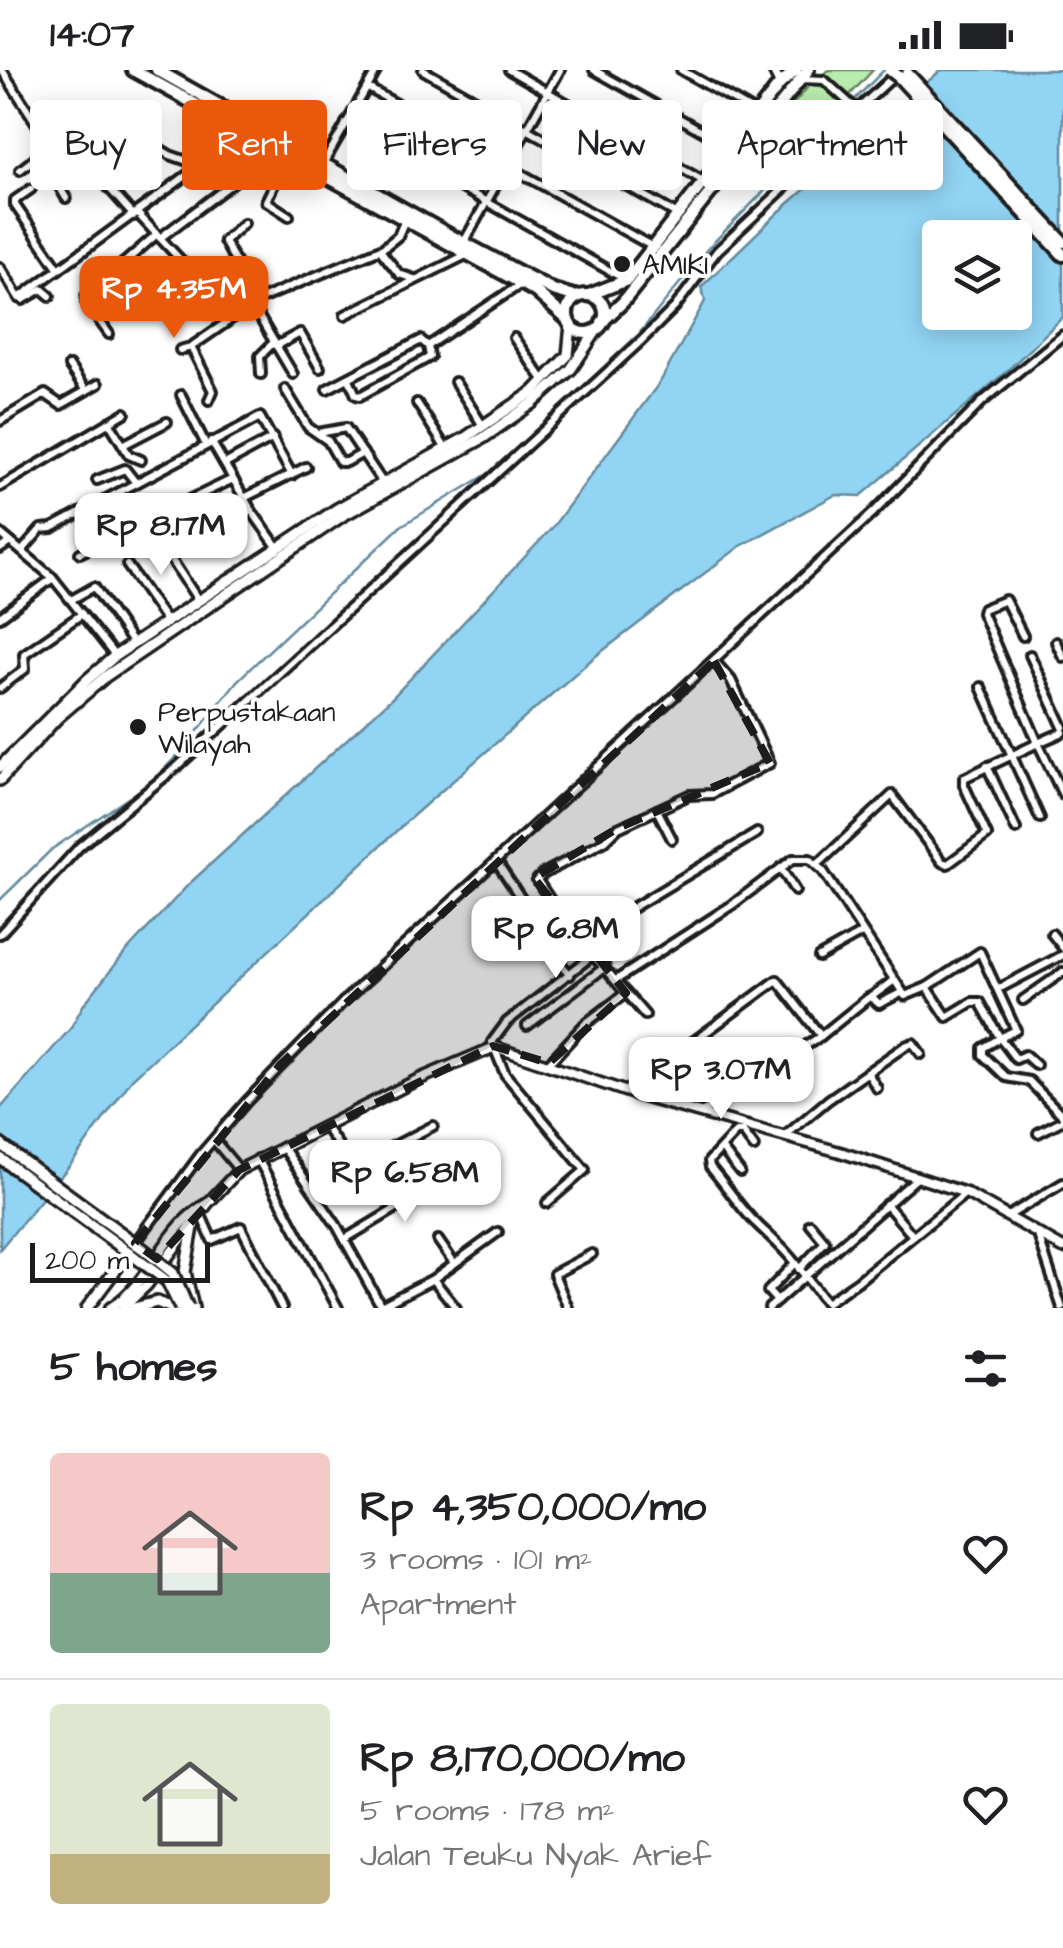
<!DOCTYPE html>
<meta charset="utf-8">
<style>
body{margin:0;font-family:"Architects Daughter",sans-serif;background:#f2f2f2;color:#202124;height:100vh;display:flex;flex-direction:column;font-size:38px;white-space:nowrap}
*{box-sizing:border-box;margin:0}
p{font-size:32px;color:#757577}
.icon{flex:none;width:55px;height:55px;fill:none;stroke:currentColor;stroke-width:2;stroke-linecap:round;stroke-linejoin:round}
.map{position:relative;height:1238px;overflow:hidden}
.drawer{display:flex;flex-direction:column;background:#fff;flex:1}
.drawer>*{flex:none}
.hud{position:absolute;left:30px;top:30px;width:1005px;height:90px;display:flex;gap:20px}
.controls{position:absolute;left:922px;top:150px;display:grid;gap:20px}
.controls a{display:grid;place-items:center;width:110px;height:110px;border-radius:10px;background:#fff;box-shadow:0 5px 25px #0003;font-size:50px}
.scale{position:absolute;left:30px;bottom:25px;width:180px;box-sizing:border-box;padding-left:10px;border:5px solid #1c1c1c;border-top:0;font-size:28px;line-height:35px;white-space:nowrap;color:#1c1c1c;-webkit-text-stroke:8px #fff;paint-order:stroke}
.price{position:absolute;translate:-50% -85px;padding:0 22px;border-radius:20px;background:#fff;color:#222;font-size:32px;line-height:65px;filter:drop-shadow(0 2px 5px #0008)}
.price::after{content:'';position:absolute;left:50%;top:60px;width:30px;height:22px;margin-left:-15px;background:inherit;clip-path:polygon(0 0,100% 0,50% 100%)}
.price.active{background:#ea580c;color:#fff}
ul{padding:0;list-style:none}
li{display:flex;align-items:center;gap:30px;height:250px;padding:0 50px}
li+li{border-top:2px solid #e0e0e0}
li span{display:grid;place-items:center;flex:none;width:280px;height:200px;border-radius:10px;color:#555}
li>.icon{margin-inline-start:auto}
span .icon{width:120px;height:120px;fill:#fffc;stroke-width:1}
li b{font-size:42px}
h2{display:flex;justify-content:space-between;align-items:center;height:120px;padding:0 50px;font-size:42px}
.tag{padding:0 35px;border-radius:10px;background:#fff;box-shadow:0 5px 25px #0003;font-size:35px;line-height:90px}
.tag.active{background:#ea580c;color:#fff}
.status{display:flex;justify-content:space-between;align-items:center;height:70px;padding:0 50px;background:#fff;direction:ltr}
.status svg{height:28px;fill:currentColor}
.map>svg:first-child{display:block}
.green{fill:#b9edae;stroke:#6a8465;stroke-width:2.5}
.water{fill:#92d4f4;stroke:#638a9e;stroke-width:2.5;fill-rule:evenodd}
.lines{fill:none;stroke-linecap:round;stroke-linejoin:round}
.stream{stroke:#638a9e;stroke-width:2.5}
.minor-casing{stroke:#1c1c1c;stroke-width:14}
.tertiary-casing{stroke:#1c1c1c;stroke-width:15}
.secondary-casing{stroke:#1c1c1c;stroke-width:16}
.trunk-casing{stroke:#1c1c1c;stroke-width:18}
.minor{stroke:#fff;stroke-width:6}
.tertiary{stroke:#fff;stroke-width:8}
.secondary{stroke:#fff;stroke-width:9}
.trunk{stroke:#fff;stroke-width:10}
.secondary-bridge-casing{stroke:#1c1c1c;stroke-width:16;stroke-linecap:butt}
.trunk-bridge-casing{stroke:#1c1c1c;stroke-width:18;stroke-linecap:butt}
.secondary-bridge{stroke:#fff;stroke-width:9}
.trunk-bridge{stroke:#fff;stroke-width:10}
.marked{fill:#1c1c1c;fill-opacity:0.2;stroke:#1c1c1c;stroke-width:8;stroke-dasharray:20 12;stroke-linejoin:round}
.poi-dot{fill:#1c1c1c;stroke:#fff;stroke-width:4}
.labels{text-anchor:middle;stroke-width:8;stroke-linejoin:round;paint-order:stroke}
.poi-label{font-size:28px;fill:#1c1c1c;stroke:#fff;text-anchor:start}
</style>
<div class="status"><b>14:07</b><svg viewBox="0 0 49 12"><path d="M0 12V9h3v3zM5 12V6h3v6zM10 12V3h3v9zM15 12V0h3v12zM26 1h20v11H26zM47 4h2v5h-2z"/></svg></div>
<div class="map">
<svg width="1063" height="1238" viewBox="0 0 1063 1238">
<rect width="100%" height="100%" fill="#fff"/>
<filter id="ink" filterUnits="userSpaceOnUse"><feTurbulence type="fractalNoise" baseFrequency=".01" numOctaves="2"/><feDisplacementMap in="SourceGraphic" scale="20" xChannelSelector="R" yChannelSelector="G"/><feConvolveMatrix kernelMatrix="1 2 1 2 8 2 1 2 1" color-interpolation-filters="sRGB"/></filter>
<g filter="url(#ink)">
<!-- green -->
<polygon class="green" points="829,0 873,0 788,91 761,72 813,11"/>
<!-- water -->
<path class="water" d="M941,0H1063V247L1007,301L861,426L835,425L739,477L592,589L407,751L132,1009L75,1089L0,1179V1039L70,959L84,934L123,885L189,814L393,627L552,458L660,312L705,231L701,217L779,142ZM940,168H1015V242H940Z"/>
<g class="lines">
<!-- stream -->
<polyline class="stream" points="0,830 52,779 149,714 182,681 237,611 401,456 491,402 638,265 708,178 884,0"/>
<!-- minor casing -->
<g class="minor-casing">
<g id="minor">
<polyline points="2,0 51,76 20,100"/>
<polyline points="423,0 678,145"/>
<polyline points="509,0 705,112"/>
<polyline points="594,0 732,78"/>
<polyline points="681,0 758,44"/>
<polyline points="801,9 824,10 857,40 896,4"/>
<polyline points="368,18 653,177"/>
<polyline points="346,53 626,210"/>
<polyline points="41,85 66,128"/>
<polyline points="288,86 266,131 289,146"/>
<polyline points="191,91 214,44"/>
<polyline points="190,92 203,80 220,48"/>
<polyline points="323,94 377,0"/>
<polyline points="31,119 15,130 15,135 59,199"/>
<polyline points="137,143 201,212 227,252 251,233 383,178 398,166 404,152"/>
<polyline points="134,146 77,82 107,52 113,51 170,85 190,92"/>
<polyline points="160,168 235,111 229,95 232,89 229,76"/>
<polyline points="464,172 560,0"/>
<polyline points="380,180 399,204 414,209"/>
<polyline points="130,188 165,233"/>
<polyline points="0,197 19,228 220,81 250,66"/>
<polyline points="107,207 123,243"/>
<polyline points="209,222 240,200 224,171 244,153"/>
<polyline points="20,228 23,230 42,219 50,226"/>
<polyline points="251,233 293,304"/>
<polyline points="345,245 466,185"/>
<polyline points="109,264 86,232 86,226 157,164"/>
<polyline points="514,268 544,311"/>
<polyline points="276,276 300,263 320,298"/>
<polyline points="180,280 191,277"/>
<polyline points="69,296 86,321"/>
<polyline points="261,304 260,286 274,272"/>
<polyline points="349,309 356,325 360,326 430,287 428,276"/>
<polyline points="455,312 483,356"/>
<polyline points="285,319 308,357 328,371 340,392 347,392 363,383"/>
<polyline points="327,319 421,270 428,276 521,214"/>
<polyline points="181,325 206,375"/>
<polyline points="209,330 213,321 191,277 227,252"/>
<polyline points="417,333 446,379"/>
<polyline points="0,351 45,324 61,335 98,314"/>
<polyline points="109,352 129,385 141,390"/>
<polyline points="318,363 346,358 382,412"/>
<polyline points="211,371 251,440 278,478"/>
<polyline points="123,375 167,352"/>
<polyline points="225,394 273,368"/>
<polyline points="97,410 125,399 136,413"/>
<polyline points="0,417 125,343"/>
<polyline points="244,428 306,397"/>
<polyline points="177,434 193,464 198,465 251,440"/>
<polyline points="0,463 53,508 115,586"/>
<polyline points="156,466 198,530"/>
<polyline points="0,479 10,472"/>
<polyline points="22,481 41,459 52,458 260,347 292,405"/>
<polyline points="80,483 233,409"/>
<polyline points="127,495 166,551"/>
<polyline points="71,530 94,517 133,574"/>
<polyline points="0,547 53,508"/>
<polyline points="1023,566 1005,530 983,539 982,543 1038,673 1063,662"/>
<polyline points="1056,572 1063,587"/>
<polyline points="1030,585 1063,657"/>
<polyline points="981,617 1040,748"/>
<polyline points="0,618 25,599 24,584 82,544"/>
<polyline points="987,696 1016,759"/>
<polyline points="657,740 672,769"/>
<polyline points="496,791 524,833"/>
<polyline points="818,794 892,725 942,792 948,794 987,765 964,715 964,708 1038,673 1063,725"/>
<polyline points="781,798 795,821"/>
<polyline points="532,857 570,905"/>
<polyline points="0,864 80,776 178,696 641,271 675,237 717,181 849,57 855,40"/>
<polyline points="1052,864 1063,878"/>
<polyline points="579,870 757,763"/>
<polyline points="819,887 862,863"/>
<polyline points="616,910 732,835 793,789 810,789 823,801 905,926 927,917 980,882 1016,960 1000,968 1016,989 1025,985 1036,995"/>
<polyline points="927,917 947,947 972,932 980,932 1000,968 983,978 983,985 1006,1007 1029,1011 1063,1046"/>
<polyline points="1002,917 1063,885"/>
<polyline points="871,927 893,911"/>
<polyline points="1023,930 1063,902"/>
<polyline points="645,945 566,854 537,810 543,804 606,770 618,758 689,725 712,724 770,693 731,610 714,591"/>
<polyline points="527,956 605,897"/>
<polyline points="549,993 585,954 626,923"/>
<polyline points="867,1002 877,1018"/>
<polyline points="626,1021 777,910 821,966"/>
<polyline points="701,1043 821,966 868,928 871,927 879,934 901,923"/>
<polyline points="325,1056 353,1097 433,1056"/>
<path d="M743,1062H736L709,1091L710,1097C726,1115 739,1137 756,1153C770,1167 783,1177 795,1193L768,1221L777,1231"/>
<polyline points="743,1062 754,1077"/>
<polyline points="1038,1063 1063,1050"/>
<polyline points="785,1066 828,1030 905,976 913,973 921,984"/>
<polyline points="214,1070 239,1100"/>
<polyline points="283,1077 337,1156 381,1236 433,1209 498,1162"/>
<polyline points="722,1079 740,1102"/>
<polyline points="258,1089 338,1238"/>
<polyline points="547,1133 585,1100 505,1004 492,972 507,952 593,885"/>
<polyline points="886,1134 913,1166"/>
<polyline points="201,1145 212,1170 241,1157 282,1238"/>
<polyline points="1008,1146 1063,1113"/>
<polyline points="1038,1165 1062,1238"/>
<polyline points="345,1169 450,1106 456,1107 467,1127"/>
<polyline points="438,1170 454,1193"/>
<polyline points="135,1173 201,1084 247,1031 344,931 874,442 983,331 1063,265"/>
<polyline points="795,1193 826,1233 858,1211 966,1123"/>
<polyline points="799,1199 825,1172 810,1154"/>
<polyline points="433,1209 456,1238"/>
<polyline points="568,1238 554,1204 592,1184"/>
<polyline points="769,1238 918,1107"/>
</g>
</g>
<!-- tertiary casing -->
<g class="tertiary-casing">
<g id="tertiary">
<polyline points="773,0 780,14"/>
<path d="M110,1238C152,1212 166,1154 208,1133"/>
<polyline points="123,1238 147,1215 208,1133 239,1100 417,1010 495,977 639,1026 840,1082 966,1123 1063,1178"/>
</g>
</g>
<!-- secondary casing -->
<g class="secondary-casing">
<g id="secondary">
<polyline points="0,697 88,609 115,586 337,439 465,368 533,322 568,285 571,255"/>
<polyline points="0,710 57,648 106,606 342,446 483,368 533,333 571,299 599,257"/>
<polyline points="0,1074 143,1179"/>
<polyline points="0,1088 136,1188"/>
<polyline points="87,1238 129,1182"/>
<polyline points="134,1238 157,1232 172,1238"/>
<polyline points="193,1238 185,1202 194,1152"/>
</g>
</g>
<!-- trunk casing -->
<g class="trunk-casing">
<g id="trunk">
<polyline points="133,0 535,221 568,250"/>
<polyline points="157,0 464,173 553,220 577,227"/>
<polyline points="904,0 1063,172"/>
<polyline points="899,7 1063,185"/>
<polyline points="589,225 627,210 780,14 796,0"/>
<circle cx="586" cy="244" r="19"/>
<polyline points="602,252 623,232 808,0"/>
</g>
</g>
<!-- minor -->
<use href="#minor" class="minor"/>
<!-- tertiary -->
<use href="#tertiary" class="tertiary"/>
<!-- secondary -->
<use href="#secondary" class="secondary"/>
<!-- trunk -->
<use href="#trunk" class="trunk"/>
<!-- secondary-bridge casing -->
<g class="secondary-bridge-casing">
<g id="secondary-bridge">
<polyline points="143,1179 173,1203 188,1238"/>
<polyline points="136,1188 167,1211 180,1238"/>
</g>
</g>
<!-- trunk-bridge casing -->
<g class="trunk-bridge-casing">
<polyline id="trunk-bridge" points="890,0 899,7"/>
</g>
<!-- secondary-bridge -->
<use href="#secondary-bridge" class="secondary-bridge"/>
<!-- trunk-bridge -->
<use href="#trunk-bridge" class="trunk-bridge"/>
</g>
</g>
<!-- marked area -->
<path class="marked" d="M714,591L770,693L618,758L534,808L626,923L549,993L493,976L239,1100L157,1189L135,1173L280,995Z"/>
<!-- markers -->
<g class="poi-dot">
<circle cx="622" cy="194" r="10"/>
<circle cx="138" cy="657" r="10"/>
</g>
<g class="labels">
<!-- poi labels -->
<g class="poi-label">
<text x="642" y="204">AMIKI</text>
<text x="158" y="651">Perpustakaan<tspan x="158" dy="32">Wilayah</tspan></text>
</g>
</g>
</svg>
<div class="controls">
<a><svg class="icon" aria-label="layers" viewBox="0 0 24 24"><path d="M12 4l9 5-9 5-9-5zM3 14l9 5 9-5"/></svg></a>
</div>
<div class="scale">200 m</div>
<b class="price active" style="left:174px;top:271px">Rp 4.35M</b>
<b class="price" style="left:161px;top:508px">Rp 8.17M</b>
<b class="price" style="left:556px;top:911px">Rp 6.8M</b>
<b class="price" style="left:721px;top:1052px">Rp 3.07M</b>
<b class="price" style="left:405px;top:1155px">Rp 6.58M</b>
<div class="hud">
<a class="tag">Buy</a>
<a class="tag active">Rent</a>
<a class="tag">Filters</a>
<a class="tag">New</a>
<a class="tag">Apartment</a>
</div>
</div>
<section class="drawer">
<h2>5 homes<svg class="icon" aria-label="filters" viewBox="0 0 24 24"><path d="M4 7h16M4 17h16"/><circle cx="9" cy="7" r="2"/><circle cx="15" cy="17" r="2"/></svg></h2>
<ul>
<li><span style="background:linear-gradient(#f6c9c9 60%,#7fa58c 0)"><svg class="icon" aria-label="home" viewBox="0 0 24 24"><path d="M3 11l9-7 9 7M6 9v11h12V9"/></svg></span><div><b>Rp 4,350,000/mo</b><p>3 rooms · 101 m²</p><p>Apartment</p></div><svg class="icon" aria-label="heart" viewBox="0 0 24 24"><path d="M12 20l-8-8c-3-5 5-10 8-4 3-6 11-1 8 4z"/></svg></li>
<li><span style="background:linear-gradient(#dfe7d0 75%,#c2b280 0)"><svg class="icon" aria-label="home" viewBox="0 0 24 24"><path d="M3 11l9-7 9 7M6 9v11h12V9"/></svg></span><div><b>Rp 8,170,000/mo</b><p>5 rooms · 178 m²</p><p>Jalan Teuku Nyak Arief</p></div><svg class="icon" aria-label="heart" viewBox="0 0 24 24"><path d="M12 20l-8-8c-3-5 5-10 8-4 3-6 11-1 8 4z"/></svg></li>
</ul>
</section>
